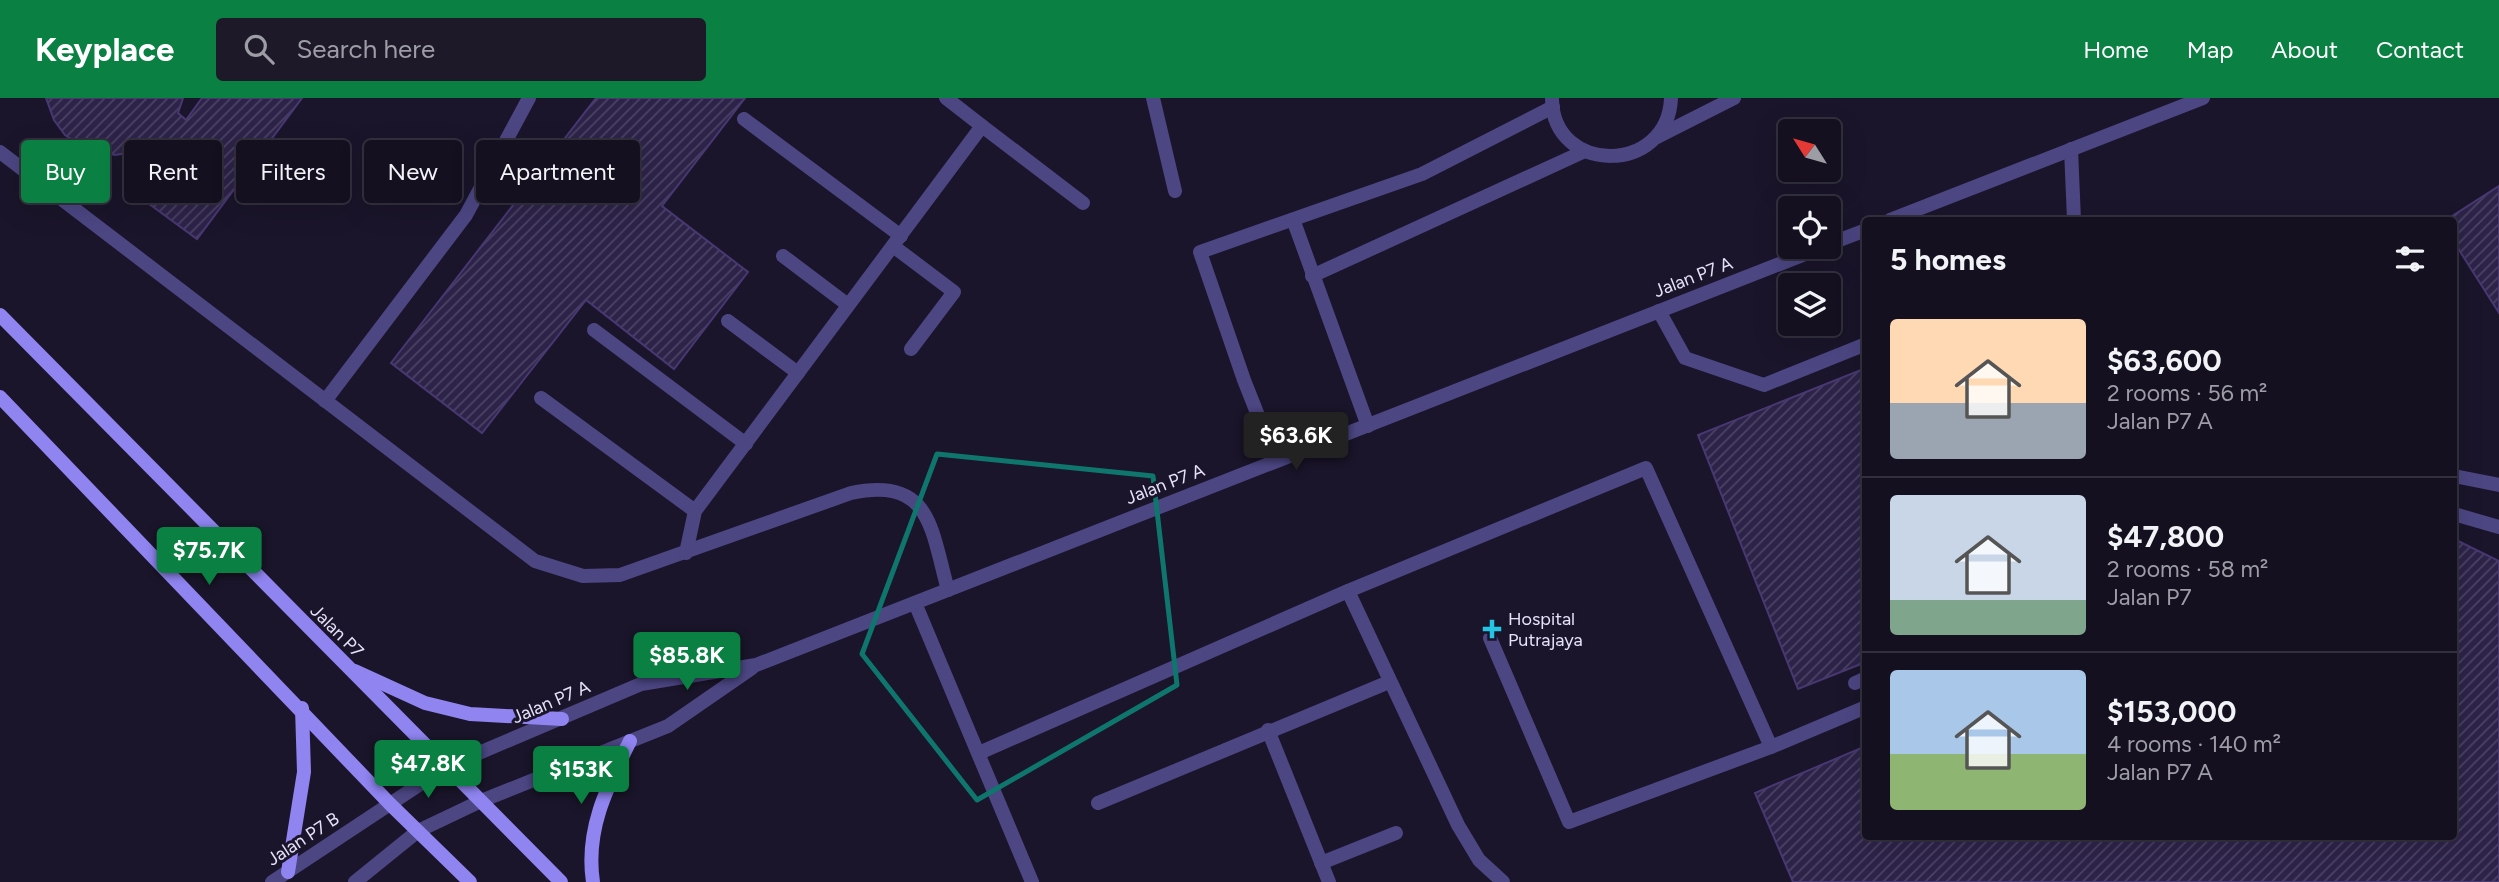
<!DOCTYPE html>
<meta charset="utf-8">
<style>
body{margin:0;font-family:Figtree,sans-serif;background:#1d1929;color:#f1f3f6;height:100vh;display:flex;flex-direction:column;font-size:26px;white-space:nowrap}
*{box-sizing:border-box;margin:0}
p{font-size:23px;color:#9d9da5}
.icon{flex:none;width:38px;height:38px;fill:none;stroke:currentColor;stroke-width:2;stroke-linecap:round;stroke-linejoin:round}
.map{position:relative;flex:1;overflow:hidden}
.panel{position:absolute;left:1862px;top:119px;width:595px;height:623px;display:flex;flex-direction:column;background:#141020;border-radius:7px;box-shadow:0 7px 28px #0002,0 0 0 2px #33303e}
.panel>*{flex:none}
.banner{position:absolute;left:21px;top:42px;width:665px;height:63px;display:flex;gap:14px}
.needle{width:46px;rotate:307deg}
.fabs{position:absolute;left:1778px;top:21px;display:grid;gap:14px}
.fabs a{display:grid;place-items:center;width:63px;height:63px;border-radius:7px;background:#141020;box-shadow:0 7px 28px #0002,0 0 0 2px #33303e;font-size:35px}
.price{position:absolute;translate:-50% -60px;padding:0 16px;border-radius:7px;background:#0b8043;color:#fff;font-size:23px;line-height:46px;filter:drop-shadow(0 2px 4px #0008)}
.price::after{content:'';position:absolute;left:50%;top:42px;width:21px;height:16px;margin-left:-10px;background:inherit;clip-path:polygon(0 0,100% 0,50% 100%)}
.price.on{background:#222;color:#fff}
ul{padding:0;list-style:none}
li{display:flex;align-items:center;gap:21px;height:175px;padding:0 28px}
li+li{border-top:2px solid #33303e}
li span{display:grid;place-items:center;flex:none;width:196px;height:140px;border-radius:7px;color:#555}
li>.icon{margin-inline-start:auto}
span .icon{width:84px;height:84px;fill:#fffc;stroke-width:1}
li b{font-size:30px}
h2{display:flex;justify-content:space-between;align-items:center;height:84px;padding:0 28px;font-size:30px}
.pill{padding:0 24px;border-radius:7px;background:#141020;box-shadow:0 7px 28px #0002,0 0 0 2px #33303e;font-size:24px;line-height:63px}
.pill.on{background:#0b8043;color:#fff}
header{display:flex;align-items:center;gap:42px;box-sizing:border-box;height:98px;padding:0 35px;background:#0b8043;color:#fff}
header strong{font-size:33px}
nav{display:flex;gap:38px;margin-inline-start:auto;font-size:24px}
.search{width:490px;height:63px;background:#1d1929;display:flex;align-items:center;gap:18px;box-sizing:border-box;padding:0 24px;border-radius:7px;color:#9d9da5;font-size:26px}
.map>svg:first-child{display:block}
.building{fill:url(#building-hatch);stroke:#483872;stroke-width:2}
.lines{fill:none;stroke-linecap:round;stroke-linejoin:round}
.lane{stroke:#4c4683;stroke-width:14}
.street{stroke:#4c4683;stroke-width:14}
.secondary{stroke:#8f84f0;stroke-width:14}
.marked{fill:none;stroke:#0f766e;stroke-width:5;stroke-linejoin:round}
.poi-dot{fill:#25c3e4;stroke:#1a152a;stroke-width:2.5}
.labels{text-anchor:middle;stroke-width:6;stroke-linejoin:round;paint-order:stroke}
.street-label{font-size:18px;fill:#e6e2fb;stroke:#1a152a}
.poi-label{font-size:18px;fill:#e6e2fb;stroke:#1a152a;text-anchor:start}
</style>
<header>
<strong>Keyplace</strong>
<div class="search"><svg class="icon" aria-label="search" viewBox="0 0 24 24"><circle cx="10" cy="10" r="6"/><path d="M15 15l6 6"/></svg>Search here</div>
<nav><a>Home</a><a>Map</a><a>About</a><a>Contact</a></nav>
</header>
<div class="map">
<svg width="2499" height="784" viewBox="0 0 2499 784">
<defs>
<pattern id="building-hatch" width="6" height="6" patternUnits="userSpaceOnUse" patternTransform="scale(1.75)"><rect width="6" height="6" fill="#2d2349"/><path d="M-1 1l2-2M0 6l6-6M5 7l2-2" fill="none" stroke="#4b4364"/></pattern>
</defs>
<rect width="100%" height="100%" fill="#1a152a"/>
<!-- building -->
<g class="building">
<polygon points="46,0 183,0 178,15 186,22 202,0 302,0 197,141 133,94 165,51 154,43 133,54 115,57 80,47 65,37 54,22"/>
<polygon points="596,0 745,0 662,108 748,174 674,271 586,202 482,335 391,265"/>
<polygon points="2499,88 2499,215 2454,144 2454,122 2446,122"/>
<polygon points="1866,270 1866,564 1798,591 1698,337"/>
<polygon points="2454,441 2499,463 2499,784 1793,784 1755,695 1866,648 1866,738 2454,738"/>
</g>
<g class="lines">
<!-- lane -->
<g class="lane">
<polyline points="1153,0 1175,93"/>
<path d="M1552,1C1553,77 1668,77 1671,0"/>
<polyline points="744,21 901,138"/>
<polyline points="982,28 1083,105"/>
<polyline points="1657,39 1734,0"/>
<polyline points="2071,51 2074,122"/>
<path d="M0,54L535,463L583,478L620,477L851,395C931,378 931,431 948,492"/>
<polyline points="1294,124 1368,328"/>
<polyline points="893,148 954,194 911,251"/>
<polyline points="783,158 848,207"/>
<polyline points="1312,178 1585,53"/>
<polyline points="1659,213 1685,260 1764,287 1866,246"/>
<polyline points="728,223 798,275"/>
<polyline points="594,232 746,346"/>
<polyline points="541,300 695,413"/>
<polyline points="325,303 466,117 529,0"/>
<polyline points="1276,363 1244,282 1200,154 1422,76 1553,9"/>
<polyline points="2454,378 2499,387"/>
<polyline points="2454,416 2499,429"/>
<polyline points="686,455 695,413 982,28 946,0"/>
<polyline points="1348,493 1458,727 1479,762 1503,784"/>
<polyline points="915,505 1032,784"/>
<polyline points="1490,540 1569,724 1771,649"/>
<polyline points="1855,585 1866,580"/>
<polyline points="1268,632 1329,784"/>
<polyline points="979,655 1348,493 1646,370 1771,649 1866,609"/>
<polyline points="1098,705 1389,584"/>
<polyline points="1321,765 1396,735"/>
</g>
<!-- street -->
<g class="street">
<polyline points="1890,122 2203,0"/>
<polyline points="1829,146 1866,132"/>
<polyline points="272,784 446,669 641,586 756,567 1823,149"/>
<polyline points="355,784 418,733 481,703 668,628 752,570"/>
</g>
<!-- secondary -->
<g class="secondary">
<polyline points="0,217 561,784"/>
<polyline points="0,299 390,706 470,784"/>
<polyline points="355,573 425,605 470,616 562,621"/>
<polyline points="288,774 304,674 302,610"/>
<path d="M593,784C585,732 607,689 630,643"/>
</g>
</g>
<!-- marked area -->
<path class="marked" d="M937,356L1153,378L1177,587L977,702L862,556Z"/>
<!-- markers -->
<path class="poi-dot" d="M1488.5 520.5h7v7h7v7h-7v7h-7v-7h-7v-7h7z"/>
<g class="labels">
<!-- street labels -->
<g class="street-label">
<text transform="translate(1693 179) rotate(-21)" y="6">Jalan P7 A</text>
<text transform="translate(1165 386) rotate(-21)" y="6">Jalan P7 A</text>
<text transform="translate(337 533) rotate(45)" y="6">Jalan P7</text>
<text transform="translate(551 604) rotate(-23)" y="6">Jalan P7 A</text>
<text transform="translate(303 741) rotate(-33)" y="6">Jalan P7 B</text>
</g>
<!-- poi labels -->
<g class="poi-label">
<text x="1508" y="527">Hospital<tspan x="1508" dy="21">Putrajaya</tspan></text>
</g>
</g>
</svg>
<div class="fabs">
<a><svg class="needle" viewBox="-14 -14 28 28"><path d="M0-13l5 13h-10z" fill="#e53935"/><path d="M0 13l5-13h-10z" fill="#9d9da5"/></svg></a>
<a><svg class="icon" aria-label="locate" viewBox="0 0 24 24"><circle cx="12" cy="12" r="6"/><path d="M12 2v4M12 18v4M2 12h4M18 12h4"/></svg></a>
<a><svg class="icon" aria-label="layers" viewBox="0 0 24 24"><path d="M12 4l9 5-9 5-9-5zM3 14l9 5 9-5"/></svg></a>
</div>
<b class="price on" style="left:1296px;top:374px">$63.6K</b>
<b class="price" style="left:209px;top:489px">$75.7K</b>
<b class="price" style="left:687px;top:594px">$85.8K</b>
<b class="price" style="left:428px;top:702px">$47.8K</b>
<b class="price" style="left:581px;top:708px">$153K</b>
<div class="banner">
<a class="pill on">Buy</a>
<a class="pill">Rent</a>
<a class="pill">Filters</a>
<a class="pill">New</a>
<a class="pill">Apartment</a>
</div>
<section class="panel">
<h2>5 homes<svg class="icon" aria-label="filters" viewBox="0 0 24 24"><path d="M4 7h16M4 17h16"/><circle cx="9" cy="7" r="2"/><circle cx="15" cy="17" r="2"/></svg></h2>
<ul>
<li><span style="background:linear-gradient(#ffd9b3 60%,#9aa5b1 0)"><svg class="icon" aria-label="home" viewBox="0 0 24 24"><path d="M3 11l9-7 9 7M6 9v11h12V9"/></svg></span><div><b>$63,600</b><p>2 rooms · 56 m²</p><p>Jalan P7 A</p></div></li>
<li><span style="background:linear-gradient(#c9d6e8 75%,#7fa58c 0)"><svg class="icon" aria-label="home" viewBox="0 0 24 24"><path d="M3 11l9-7 9 7M6 9v11h12V9"/></svg></span><div><b>$47,800</b><p>2 rooms · 58 m²</p><p>Jalan P7</p></div></li>
<li><span style="background:linear-gradient(#a9c7e8 60%,#8fb573 0)"><svg class="icon" aria-label="home" viewBox="0 0 24 24"><path d="M3 11l9-7 9 7M6 9v11h12V9"/></svg></span><div><b>$153,000</b><p>4 rooms · 140 m²</p><p>Jalan P7 A</p></div></li>
</ul>
</section>
</div>
